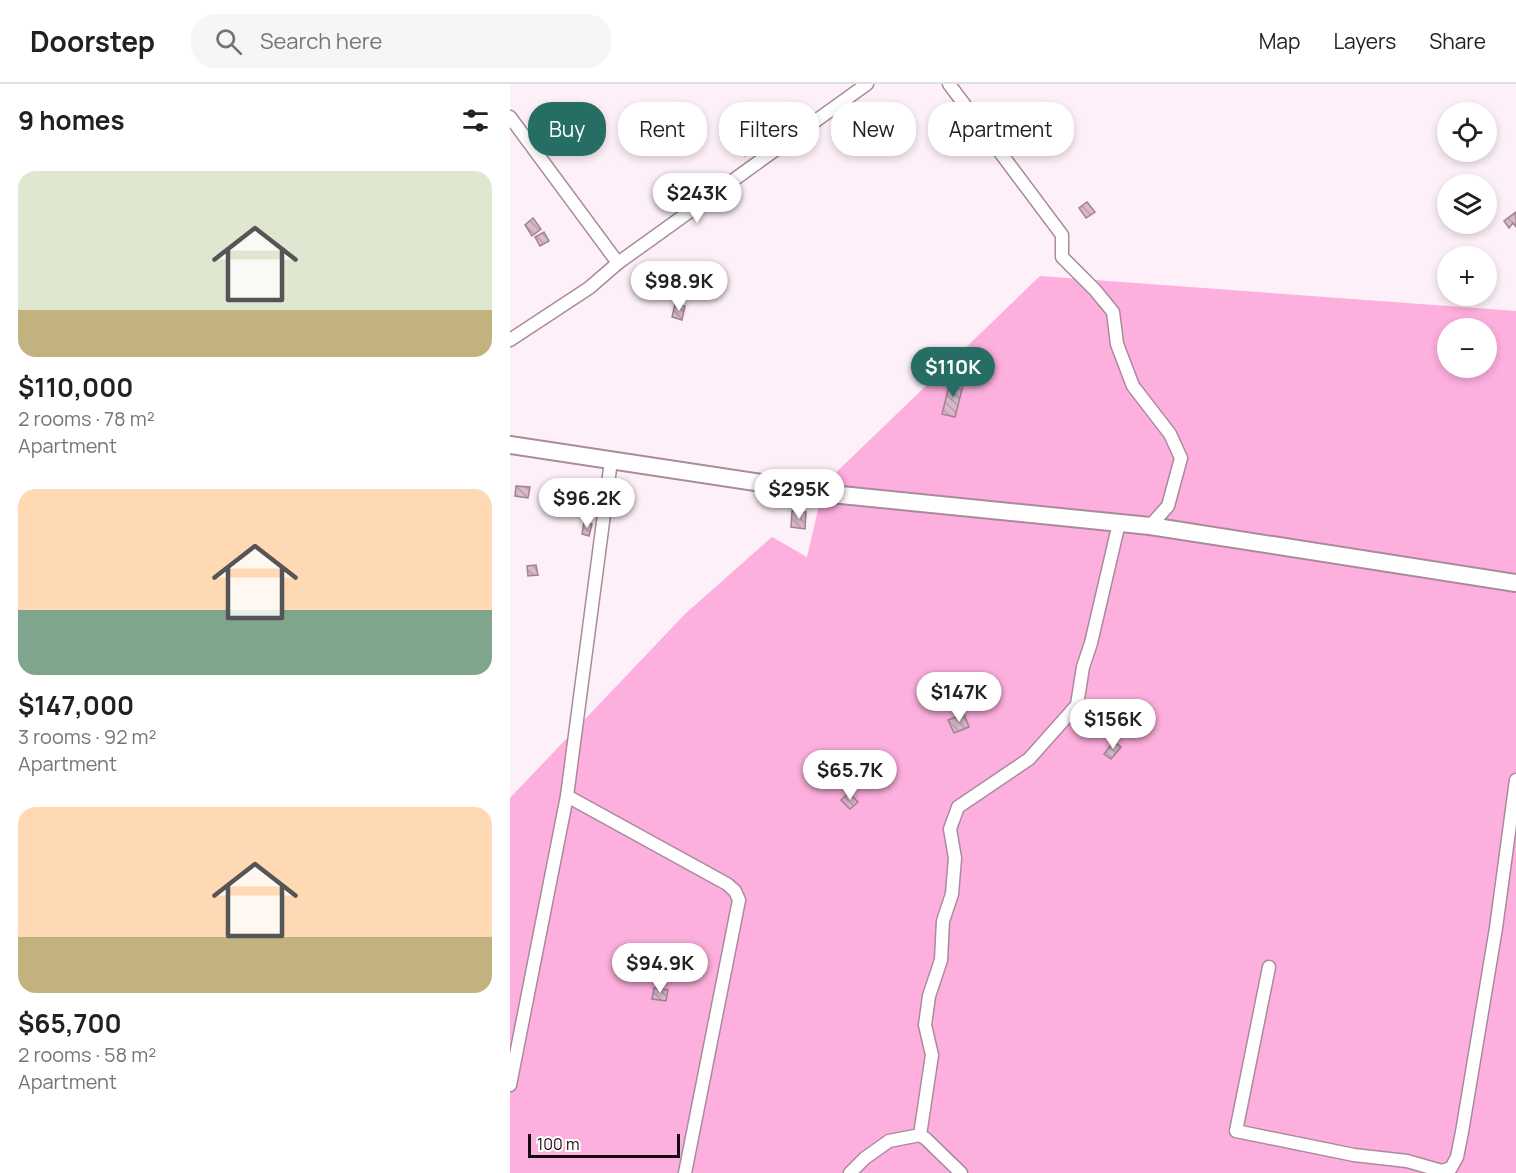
<!DOCTYPE html>
<meta charset="utf-8">
<style>
body{margin:0;font-family:Manrope,sans-serif;background:#f6f6f6;color:#202124;height:100vh;display:flex;flex-direction:column;font-size:22px;white-space:nowrap}
*{box-sizing:border-box;margin:0}
p{font-size:20px;color:#757577}
.icon{flex:none;width:33px;height:33px;fill:none;stroke:currentColor;stroke-width:2;stroke-linecap:round;stroke-linejoin:round}
.map{position:relative;flex:1;overflow:hidden}
.panel{display:flex;flex-direction:column;background:#fff;width:510px}
.panel>*{flex:none}
.hud{position:absolute;left:18px;top:18px;width:570px;height:54px;display:flex;gap:12px}
.buttons{position:absolute;left:927px;top:18px;display:grid;gap:12px}
.buttons a{display:grid;place-items:center;width:60px;height:60px;border-radius:50%;background:#fff;box-shadow:0 3px 9px #0003;font-size:30px}
.scale{position:absolute;left:18px;bottom:15px;width:152px;box-sizing:border-box;padding-left:6px;border:3px solid #140910;border-top:0;font-size:16px;line-height:21px;white-space:nowrap;color:#140910;-webkit-text-stroke:4px #fff;paint-order:stroke}
.price{position:absolute;translate:-50% -51px;padding:0 14px;border-radius:21px;background:#fff;color:#222;font-size:20px;line-height:39px;filter:drop-shadow(0 2px 3px #0008)}
.price::after{content:'';position:absolute;left:50%;top:36px;width:18px;height:14px;margin-left:-9px;background:inherit;clip-path:polygon(0 0,100% 0,50% 100%)}
.price.current{background:#266e64;color:#fff}
ul{padding:0;list-style:none}
li{display:grid;align-content:center;gap:12px;height:318px;padding:0 18px}
li span{display:grid;place-items:center;height:186px;border-radius:18px;color:#555}
li>.icon{margin-inline-start:auto}
span .icon{width:108px;height:108px;fill:#fffc;stroke-width:1}
li b{font-size:26px}
h2{display:flex;justify-content:space-between;align-items:center;height:72px;padding:0 18px;font-size:26px}
.pill{padding:0 21px;border-radius:24px;background:#fff;box-shadow:0 3px 9px #0003;font-size:21px;line-height:54px}
.pill.current{background:#266e64;color:#fff}
header{display:flex;align-items:center;gap:36px;box-sizing:border-box;height:84px;padding:0 30px;background:#fff;border-bottom:2px solid #e0e0e0}
header strong{font-size:28px}
nav{display:flex;gap:33px;margin-inline-start:auto;font-size:21px}
.search{width:420px;height:54px;background:#f6f6f6;display:flex;align-items:center;gap:15px;box-sizing:border-box;padding:0 21px;border-radius:24px;color:#757577;font-size:22px}
main{display:flex;flex:1;min-height:0}
.map>svg:first-child{display:block}
.grass{fill:#fdafdd;fill-rule:evenodd}
.building{fill:url(#building-back-hatch);stroke:#a18293;stroke-width:1.5}
.lines{fill:none;stroke-linecap:round;stroke-linejoin:round}
.street-casing{stroke:#aa8a9c;stroke-width:15}
.secondary-casing{stroke:#aa8a9c;stroke-width:20}
.street{stroke:#fff;stroke-width:12}
.secondary{stroke:#fff;stroke-width:16}
</style>
<header>
<strong>Doorstep</strong>
<div class="search"><svg class="icon" aria-label="search" viewBox="0 0 24 24"><circle cx="10" cy="10" r="6"/><path d="M15 15l6 6"/></svg>Search here</div>
<nav><a>Map</a><a>Layers</a><a>Share</a></nav>
</header>
<main>
<section class="panel">
<h2>9 homes<svg class="icon" aria-label="filters" viewBox="0 0 24 24"><path d="M4 7h16M4 17h16"/><circle cx="9" cy="7" r="2"/><circle cx="15" cy="17" r="2"/></svg></h2>
<ul>
<li><span style="background:linear-gradient(#dfe7d0 75%,#c2b280 0)"><svg class="icon" aria-label="home" viewBox="0 0 24 24"><path d="M3 11l9-7 9 7M6 9v11h12V9"/></svg></span><div><b>$110,000</b><p>2 rooms · 78 m²</p><p>Apartment</p></div></li>
<li><span style="background:linear-gradient(#ffd9b3 65%,#7fa58c 0)"><svg class="icon" aria-label="home" viewBox="0 0 24 24"><path d="M3 11l9-7 9 7M6 9v11h12V9"/></svg></span><div><b>$147,000</b><p>3 rooms · 92 m²</p><p>Apartment</p></div></li>
<li><span style="background:linear-gradient(#ffd9b3 70%,#c2b280 0)"><svg class="icon" aria-label="home" viewBox="0 0 24 24"><path d="M3 11l9-7 9 7M6 9v11h12V9"/></svg></span><div><b>$65,700</b><p>2 rooms · 58 m²</p><p>Apartment</p></div></li>
</ul>
</section>
<div class="map">
<svg width="1006" height="1089" viewBox="0 0 1006 1089">
<defs>
<pattern id="building-back-hatch" width="6" height="6" patternUnits="userSpaceOnUse" patternTransform="scale(1.5)"><rect width="6" height="6" fill="#d9b8cb"/><path d="M-1 5l2 2M0 0l6 6M5-1l2 2" fill="none" stroke="#b99dad"/></pattern>
</defs>
<rect width="100%" height="100%" fill="#fef0f8"/>
<!-- grass -->
<path class="grass" d="M530,192L1006,227V1089H0V714L175,530L262,453L297,473L314,400ZM938,244H976V284H938Z"/>
<!-- building -->
<g class="building">
<polygon points="241,47 247,56 236,63 230,54"/>
<polygon points="226,53 239,69 235,72 227,61 220,67 216,61"/>
<polygon points="577,118 585,128 576,134 569,124"/>
<polygon points="1006,128 1006,143 1003,139 999,144 994,137"/>
<polygon points="23,134 31,145 22,152 15,141"/>
<polygon points="34,148 39,157 30,162 25,153"/>
<polygon points="165,220 175,222 172,236 162,233"/>
<polygon points="432,288 454,289 454,294 431,294"/>
<polygon points="441,294 454,297 445,333 432,330"/>
<polygon points="6,402 20,403 18,414 5,412"/>
<polygon points="282,427 296,428 295,445 281,443"/>
<polygon points="74,438 82,440 79,452 72,450"/>
<polygon points="26,481 28,491 18,492 17,482"/>
<polygon points="454,630 459,643 444,649 438,636"/>
<polygon points="604,657 611,663 601,675 594,670"/>
<polygon points="339,709 348,718 340,725 331,716"/>
<polygon points="144,904 158,906 156,917 142,915"/>
</g>
<g class="lines">
<!-- street casing -->
<g class="street-casing">
<g id="street">
<polyline points="439,0 552,151 552,173 585,206 603,228 607,260 623,302 660,350 671,374 658,422 640,442"/>
<polyline points="0,33 108,179"/>
<polyline points="0,256 79,204 108,179 357,0"/>
<polyline points="101,377 57,712 217,800 225,807 229,816 175,1089"/>
<polyline points="759,883 726,1047 844,1071 897,1077 932,1087 941,1084 947,1073 952,1048 986,844 1006,696"/>
<polyline points="0,1001 57,712"/>
<polyline points="410,1051 416,1055 451,1089"/>
<polyline points="340,1089 355,1074 379,1057 410,1051 422,971 415,941 419,912 431,876 433,837 442,810 445,774 440,745 448,723 519,675 567,621 573,583 581,559 609,439"/>
</g>
</g>
<!-- secondary casing -->
<g class="secondary-casing">
<polyline id="secondary" points="0,361 331,411 640,442 1006,499"/>
</g>
<!-- street -->
<use href="#street" class="street"/>
<!-- secondary -->
<use href="#secondary" class="secondary"/>
</g>
</svg>
<div class="buttons">
<a><svg class="icon" aria-label="locate" viewBox="0 0 24 24"><circle cx="12" cy="12" r="6"/><path d="M12 2v4M12 18v4M2 12h4M18 12h4"/></svg></a>
<a><svg class="icon" aria-label="layers" viewBox="0 0 24 24"><path d="M12 4l9 5-9 5-9-5zM3 14l9 5 9-5"/></svg></a>
<a>+</a>
<a>−</a>
</div>
<div class="scale">100 m</div>
<b class="price" style="left:187px;top:140px">$243K</b>
<b class="price" style="left:169px;top:228px">$98.9K</b>
<b class="price current" style="left:443px;top:314px">$110K</b>
<b class="price" style="left:289px;top:436px">$295K</b>
<b class="price" style="left:77px;top:445px">$96.2K</b>
<b class="price" style="left:449px;top:639px">$147K</b>
<b class="price" style="left:603px;top:666px">$156K</b>
<b class="price" style="left:340px;top:717px">$65.7K</b>
<b class="price" style="left:150px;top:910px">$94.9K</b>
<div class="hud">
<a class="pill current">Buy</a>
<a class="pill">Rent</a>
<a class="pill">Filters</a>
<a class="pill">New</a>
<a class="pill">Apartment</a>
</div>
</div>
</main>
